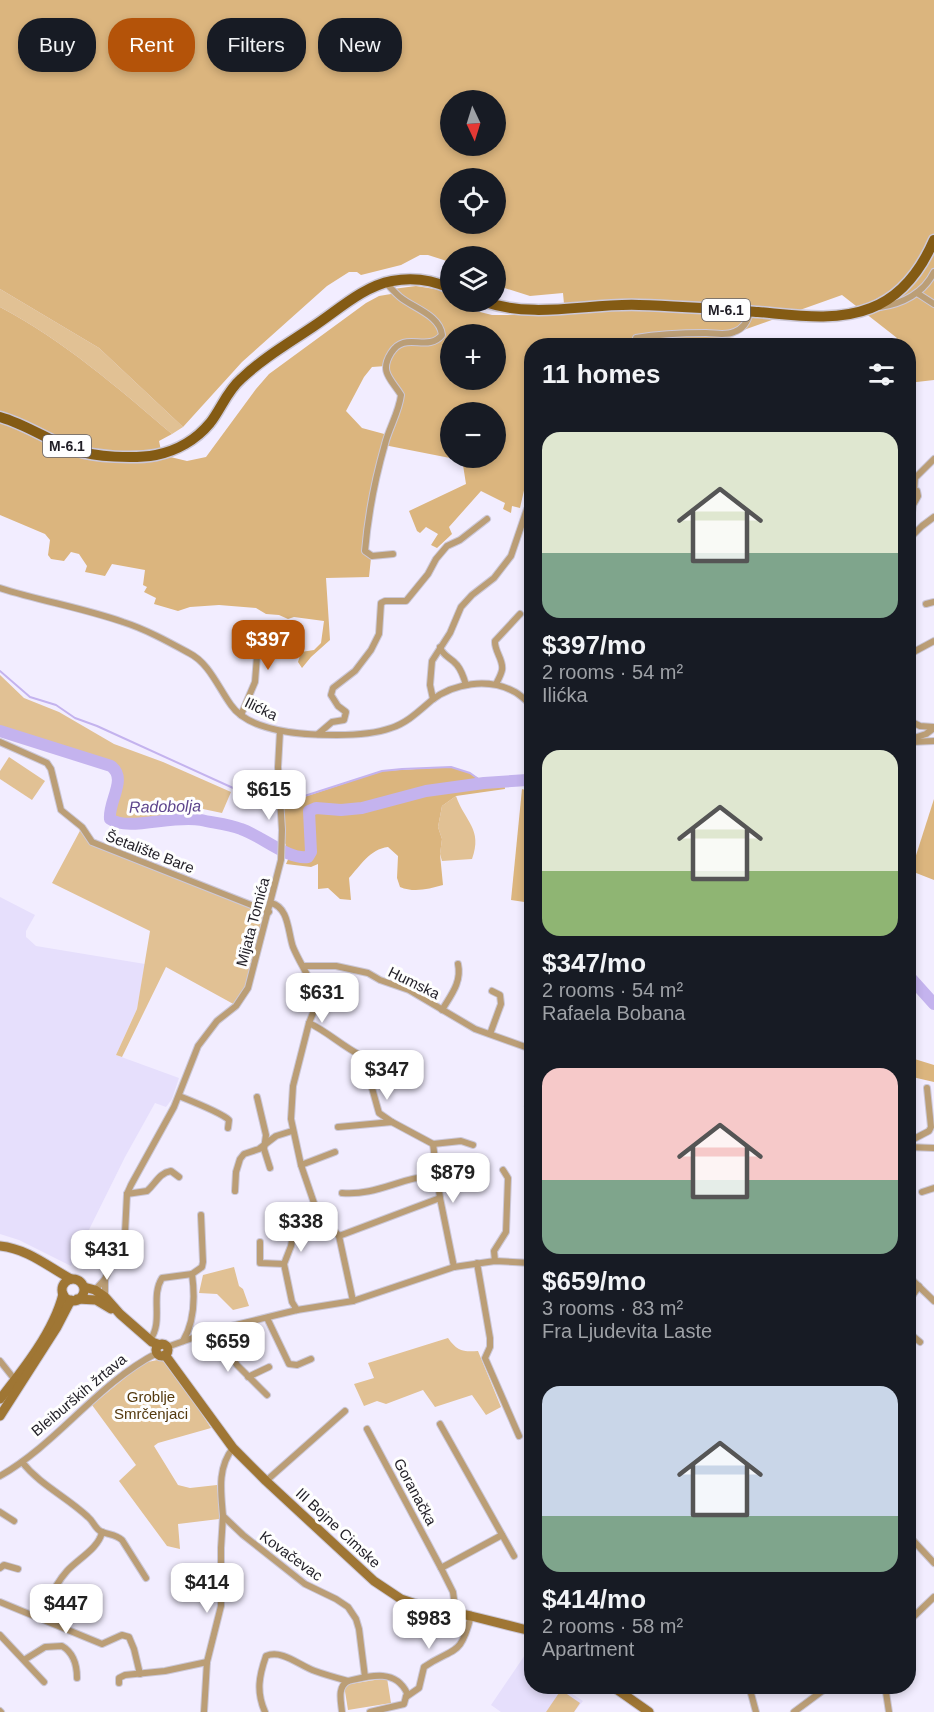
<!DOCTYPE html>
<meta charset="utf-8">
<style>
body{margin:0;font-family:Helvetica,sans-serif;background:#242831;color:#f1f3f6;height:100vh;display:flex;flex-direction:column;font-size:22px;white-space:nowrap}
*{box-sizing:border-box;margin:0}
p{font-size:20px;color:#9ea1a6}
.icon{flex:none;width:33px;height:33px;fill:none;stroke:currentColor;stroke-width:2;stroke-linecap:round;stroke-linejoin:round}
.map{position:relative;flex:1;overflow:hidden}
.drawer{position:absolute;left:524px;top:338px;width:392px;height:1356px;display:flex;flex-direction:column;background:#171b24;border-radius:24px;box-shadow:0 3px 9px #0003}
.drawer>*{flex:none}
.top-card{position:absolute;left:18px;top:18px;width:416px;height:54px;display:flex;gap:12px}
.needle{width:39px;rotate:176deg}
.buttons{position:absolute;left:440px;top:90px;display:grid;gap:12px}
.buttons a{display:grid;place-items:center;width:66px;height:66px;border-radius:50%;background:#171b24;box-shadow:0 3px 9px #0003;font-size:30px}
.price{position:absolute;translate:-50% -51px;padding:0 14px;border-radius:12px;background:#fff;color:#222;font-size:20px;line-height:39px;filter:drop-shadow(0 2px 3px #0008)}
.price::after{content:'';position:absolute;left:50%;top:36px;width:18px;height:14px;margin-left:-9px;background:inherit;clip-path:polygon(0 0,100% 0,50% 100%)}
.price.on{background:#b45309;color:#fff}
ul{padding:0;list-style:none}
li{display:grid;align-content:center;gap:12px;height:318px;padding:0 18px}
li span{display:grid;place-items:center;height:186px;border-radius:18px;color:#555}
li>.icon{margin-inline-start:auto}
span .icon{width:108px;height:108px;fill:#fffc;stroke-width:1}
li b{font-size:26px}
h2{display:flex;justify-content:space-between;align-items:center;height:72px;padding:0 18px;font-size:26px}
.pill{padding:0 21px;border-radius:24px;background:#171b24;box-shadow:0 3px 9px #0003;font-size:21px;line-height:54px}
.pill.on{background:#b45309;color:#fff}
.map>svg:first-child{display:block}
.built{fill:#e6dffc}
.green{fill:#e1c194}
.forest{fill:#dbb57e;fill-rule:evenodd}
.lines{fill:none;stroke-linecap:round;stroke-linejoin:round}
.stream{stroke:#c4b3ee;stroke-width:2}
.river{stroke:#c4b3ee;stroke-width:12}
.street-casing{stroke:#ccc8d8;stroke-width:8}
.secondary-casing{stroke:#ccc8d8;stroke-width:11}
.primary-casing{stroke:#ccc8d8;stroke-width:13}
.street{stroke:#bb9e76;stroke-width:6}
.secondary{stroke:#9f7634;stroke-width:9}
.primary{stroke:#845b14;stroke-width:10}
.labels{text-anchor:middle;stroke-width:6;stroke-linejoin:round;paint-order:stroke}
.shield{fill:#fefefe;stroke:#636167;stroke-width:1.5}
.shield-label{font-size:14px;font-weight:bold;fill:#201e26}
.street-label{font-size:15px;fill:#201e26;stroke:#fefefe}
.park-label{font-size:15px;fill:#54390e;stroke:#fefefe}
.water-label{font-size:16px;font-style:italic;fill:#5e458c;stroke:#fefefe}
</style>
<div class="map">
<svg width="934" height="1712" viewBox="0 0 934 1712">
<rect width="100%" height="100%" fill="#f2edff"/>
<!-- built -->
<g class="built">
<polygon points="0,897 35,915 26,931 26,937 36,946 145,964 137,1009 116,1055 179,1078 172,1099 166,1107 155,1103 125,1157 71,1266 19,1240 0,1234"/>
<polygon points="531,1646 531,1686 560,1686 583,1701 574,1712 501,1712 491,1705"/>
</g>
<!-- green -->
<g class="green">
<path d="M0,289L99,348L183,427L172,434C117,387 64,341 0,307Z"/>
<path d="M0,675L24,698L59,712L114,744L163,762L231,792L222,813L203,809L197,815L119,820L114,817C112,799 125,789 120,770L109,763L0,726Z"/>
<polygon points="9,757 45,781 32,800 0,779 0,771"/>
<path d="M456,796C465,822 483,829 472,859L442,861L440,854L442,839L438,827L442,806Z"/>
<polygon points="82,827 90,840 269,912 248,988 237,1006 166,967 122,1057 116,1055 137,1009 150,931 52,883"/>
<polygon points="234,1267 239,1286 243,1289 249,1306 233,1310 217,1294 199,1293 203,1275"/>
<path d="M448,1338C457,1351 463,1352 478,1351L501,1407L486,1415L472,1395L435,1407L423,1390L386,1404L377,1401L364,1406L354,1384L374,1378L368,1363Z"/>
<polygon points="162,1359 173,1370 211,1428 158,1443 154,1446 178,1485 190,1488 217,1485 219,1503 219,1519 178,1524 180,1549 167,1546 119,1481 136,1465 92,1405 143,1363"/>
<polygon points="387,1678 391,1703 348,1710 344,1685"/>
<polygon points="561,1690 580,1703 574,1712 546,1712"/>
</g>
<!-- forest -->
<g class="forest">
<path d="M0,0H934V380L908,383V345H891L897,338L842,295L724,337L756,340L769,345H531V487L525,486L520,508L512,506L511,513L503,509L505,503L481,491L449,527L452,534L437,548L431,545L438,534L426,527L420,533L417,531L409,511L466,484L463,465L450,458L384,445L365,551L371,558L369,577L326,578L330,640L311,657L302,668L298,662L301,652L314,650L321,643L324,621L294,617L288,619L279,615L266,614L256,608L219,605L190,607L178,611L154,604L156,598L144,592L147,587L143,585L145,570L112,564L105,576L85,572L87,566L79,554L71,552L64,561L51,559L48,555L50,540L45,534L0,515V307C64,341 117,387 172,434L159,441L162,455L187,461L206,457L256,389L269,374L366,303L379,296L391,294L393,289L416,286L447,291L450,296V302H456L468,309L492,315H565L563,293L530,296L495,285V256H450V262L428,255H420L401,265L361,275L357,272H349L327,286L242,362L183,427L99,348L0,289ZM450,100H495V146H450ZM450,178H495V224H450ZM450,334H495V380H450ZM386,366L401,395L388,435L362,428L346,411L364,377L372,367ZM450,412H495V458H450Z"/>
<path d="M451,767L470,773L485,782L504,781L505,789L456,796L442,806L438,827L442,839L440,854L443,885C429,889 414,893 400,887L397,878L398,856L388,847C370,849 360,866 349,878L351,900L340,899L328,888L318,889V864L311,867L286,864L290,855L284,852L286,845L282,838V802L304,797L382,771Z"/>
<polygon points="522,789 531,792 531,903 511,900"/>
<polygon points="934,799 934,880 911,871"/>
<polygon points="908,1057 934,1065 934,1082 908,1076"/>
</g>
<g class="lines">
<!-- stream -->
<polyline class="stream" points="0,671 30,697 56,705 75,718 97,726 255,798 280,802 289,801 382,771 402,769 451,767 470,773 484,783"/>
<!-- river -->
<g class="river">
<path d="M0,731L111,766C128,779 108,801 110,819C128,832 174,814 201,820C214,823 228,824 241,829C262,836 288,860 308,857L311,852L309,811L316,808L341,810L362,808L426,791L484,783L527,780L531,782"/>
<polyline points="908,975 934,1004"/>
</g>
<!-- street casing -->
<g class="street-casing">
<g id="street">
<path d="M386,283C391,288 395,293 400,297C413,308 440,315 442,335C427,353 405,330 391,353C379,372 391,379 401,395C399,412 389,428 385,444C375,479 368,515 365,551L372,556L393,554"/>
<polyline points="917,293 934,304"/>
<path d="M880,307C902,304 924,293 934,272"/>
<path d="M635,345L636,338C659,334 683,333 706,333C715,333 725,336 734,332C743,329 748,321 750,312"/>
<polyline points="914,491 915,478 934,459"/>
<polyline points="908,493 917,491 918,496 913,505 908,541"/>
<polyline points="908,540 922,526 934,517"/>
<path d="M0,588C41,601 83,608 123,622C145,629 167,641 189,653C209,663 218,687 231,705C250,733 306,735 337,735C354,735 374,734 391,728C407,723 419,711 432,700C454,683 488,678 513,691C520,694 525,700 531,705"/>
<polyline points="926,604 934,602"/>
<path d="M440,647C443,657 451,657 457,665C462,671 464,678 466,685"/>
<polyline points="240,651 252,652 257,656 255,682 241,715"/>
<polyline points="908,655 934,641"/>
<path d="M496,684C498,680 501,675 502,670C504,660 494,651 495,641L520,614"/>
<polyline points="433,699 430,685 432,661 450,633 461,607 472,595 494,578 511,556 527,509"/>
<polyline points="908,720 920,726 934,727"/>
<polyline points="318,734 332,722 344,720 346,712 338,706 331,695 333,688 355,671 371,650 379,634 381,603 385,601 406,601 428,574 436,559 447,546 460,540 487,519"/>
<polyline points="908,740 926,734 934,728"/>
<polyline points="0,742 47,763 51,769 61,810 82,827 92,842 269,912"/>
<polyline points="911,742 934,741"/>
<path d="M271,903C289,907 288,933 293,947C300,964 312,980 317,998V1003L309,1023L293,1086L291,1119L301,1165L314,1203L319,1213L339,1236L353,1301"/>
<polyline points="304,966 336,966 368,973 380,980 409,990 475,1029 531,1049"/>
<path d="M442,1010C451,995 462,982 458,964"/>
<path d="M309,1023C328,1032 342,1046 360,1055"/>
<polyline points="490,1034 501,1004 500,995 492,991"/>
<polyline points="372,1088 379,1113 392,1122"/>
<path d="M179,1096C189,1100 223,1114 229,1120L228,1128"/>
<polyline points="257,1097 266,1135 264,1149 270,1168"/>
<polyline points="528,1106 531,1101"/>
<polyline points="338,1127 392,1122 433,1144 461,1141 473,1145"/>
<polyline points="908,1142 929,1131 931,1127 927,1088"/>
<polyline points="433,1144 440,1198 454,1267"/>
<polyline points="908,1147 934,1148"/>
<polyline points="301,1165 335,1152"/>
<polyline points="235,1191 236,1172 240,1159 244,1154 259,1149 276,1136 292,1131"/>
<polyline points="922,1192 934,1188"/>
<path d="M342,1193C378,1196 402,1176 436,1176"/>
<path d="M127,1194L147,1191C156,1183 159,1173 171,1171L179,1177"/>
<polyline points="339,1236 440,1198"/>
<polyline points="260,1242 260,1263 284,1264 292,1302 297,1310"/>
<polyline points="495,1261 494,1251 506,1232 508,1178 503,1170"/>
<polyline points="477,1263 490,1338 490,1347 485,1358 519,1436"/>
<polyline points="284,1264 291,1246 293,1235"/>
<polyline points="908,1276 934,1301"/>
<polyline points="105,1279 125,1233 127,1194 131,1185 174,1107 198,1046 217,1021 236,1006 248,988 281,860 282,830 278,767 280,731"/>
<polyline points="95,1290 105,1279 105,1297"/>
<polyline points="908,1302 919,1286"/>
<polyline points="267,1318 289,1364 297,1365 311,1359"/>
<polyline points="215,1330 237,1365 267,1395"/>
<polyline points="908,1332 920,1342"/>
<path d="M150,1340C164,1321 150,1297 162,1278L192,1274"/>
<path d="M183,1341C195,1321 195,1296 192,1274L202,1267L203,1262L201,1215"/>
<polyline points="167,1347 215,1330 297,1310 353,1301 454,1267 495,1261 531,1263"/>
<polyline points="0,1361 15,1380"/>
<polyline points="248,1377 269,1367"/>
<polyline points="440,1424 514,1556"/>
<polyline points="367,1429 441,1568 453,1592 456,1614"/>
<path d="M233,1448C217,1468 221,1492 223,1516L243,1535L305,1584L336,1599L348,1607L356,1619L359,1629L365,1677"/>
<path d="M22,1462C40,1485 67,1497 88,1517C93,1521 95,1528 100,1531C108,1535 115,1534 122,1540L146,1578"/>
<path d="M0,1476C58,1443 97,1384 157,1353"/>
<polyline points="266,1481 345,1411"/>
<polyline points="0,1512 14,1521"/>
<polyline points="909,1536 934,1563"/>
<polyline points="0,1568 4,1565 18,1569"/>
<polyline points="441,1568 502,1535"/>
<path d="M50,1600C54,1588 59,1580 67,1571C78,1559 99,1548 102,1532"/>
<polyline points="0,1602 102,1644 122,1635 129,1637 134,1649 140,1674"/>
<polyline points="908,1622 934,1597"/>
<polyline points="0,1635 44,1682"/>
<path d="M24,1660L45,1647L62,1646C74,1653 77,1666 77,1678"/>
<polyline points="119,1683 119,1678 125,1675 165,1671 207,1662"/>
<polyline points="749,1686 756,1712"/>
<polyline points="885,1686 889,1712"/>
<path d="M406,1697L419,1688L424,1667C455,1646 460,1658 471,1616"/>
<polyline points="0,1711 1,1712"/>
<polyline points="204,1712 207,1662 221,1606 221,1548 223,1516"/>
<path d="M265,1712C256,1692 259,1676 266,1656C282,1649 300,1666 315,1671C326,1675 337,1678 348,1681"/>
<path d="M342,1712C341,1701 337,1687 348,1681C369,1676 395,1668 407,1693L404,1704L370,1712"/>
<polyline points="794,1712 829,1686"/>
</g>
</g>
<!-- secondary casing -->
<g class="secondary-casing">
<g id="secondary">
<path d="M0,1246C28,1249 47,1266 71,1279"/>
<circle cx="73" cy="1290" r="11"/>
<polyline points="84,1287 95,1290 105,1297 120,1314 152,1342 160,1345"/>
<polyline points="77,1299 96,1300 111,1309"/>
<circle cx="162" cy="1350" r="6"/>
<polyline points="165,1355 233,1448 266,1481 374,1581 401,1599 425,1607 471,1616 531,1631"/>
<path d="M0,1399C23,1370 54,1331 63,1294"/>
<polyline points="0,1416 57,1327 71,1300"/>
<polyline points="612,1686 649,1712"/>
</g>
</g>
<!-- primary casing -->
<g class="primary-casing">
<g id="primary">
<path d="M485,302C536,319 588,303 639,305C679,306 718,309 758,312C794,315 836,322 871,308C902,296 921,270 934,240"/>
<path d="M0,417C26,424 49,441 75,450C95,457 134,459 156,455C176,451 196,440 210,423C221,409 227,391 241,379C263,358 289,343 314,326C338,310 364,286 392,281C412,277 432,280 450,288"/>
</g>
</g>
<!-- street -->
<use href="#street" class="street"/>
<!-- secondary -->
<use href="#secondary" class="secondary"/>
<!-- primary -->
<use href="#primary" class="primary"/>
</g>
<g class="labels">
<!-- shield labels -->
<g class="shield">
<rect x="702" y="299" width="48" height="22" rx="4.5"/>
<rect x="43" y="435" width="48" height="22" rx="4.5"/>
</g>
<g class="shield-label">
<text x="726" y="315">M-6.1</text>
<text x="67" y="451">M-6.1</text>
</g>
<!-- street labels -->
<g class="street-label">
<text transform="translate(261 709) rotate(26)" y="5">Ilićka</text>
<text transform="translate(150 852) rotate(21)" y="5">Šetalište Bare</text>
<text transform="translate(253 922) rotate(-75)" y="5">Mijata Tomića</text>
<text transform="translate(414 983) rotate(26)" y="5">Humska</text>
<text transform="translate(79 1395) rotate(-40)" y="5">Bleiburških žrtava</text>
<text transform="translate(415 1492) rotate(62)" y="5">Goranačka</text>
<text transform="translate(338 1528) rotate(43)" y="5">III Bojne Cimske</text>
<text transform="translate(291 1556) rotate(36)" y="5">Kovačevac</text>
</g>
<!-- park labels -->
<g class="park-label">
<text x="151" y="1402">Groblje<tspan x="151" dy="17">Smrčenjaci</tspan></text>
</g>
<!-- water labels -->
<g class="water-label">
<text transform="translate(165 806) rotate(-1)" y="6">Radobolja</text>
</g>
</g>
</svg>
<div class="buttons">
<a><svg class="needle" viewBox="-14 -14 28 28"><path d="M0-13l5 13h-10z" fill="#e53935"/><path d="M0 13l5-13h-10z" fill="#9ea1a6"/></svg></a>
<a><svg class="icon" aria-label="locate" viewBox="0 0 24 24"><circle cx="12" cy="12" r="6"/><path d="M12 2v4M12 18v4M2 12h4M18 12h4"/></svg></a>
<a><svg class="icon" aria-label="layers" viewBox="0 0 24 24"><path d="M12 4l9 5-9 5-9-5zM3 14l9 5 9-5"/></svg></a>
<a>+</a>
<a>−</a>
</div>
<b class="price on" style="left:268px;top:671px">$397</b>
<b class="price" style="left:269px;top:821px">$615</b>
<b class="price" style="left:322px;top:1024px">$631</b>
<b class="price" style="left:387px;top:1101px">$347</b>
<b class="price" style="left:453px;top:1204px">$879</b>
<b class="price" style="left:301px;top:1253px">$338</b>
<b class="price" style="left:107px;top:1281px">$431</b>
<b class="price" style="left:228px;top:1373px">$659</b>
<b class="price" style="left:207px;top:1614px">$414</b>
<b class="price" style="left:66px;top:1635px">$447</b>
<b class="price" style="left:429px;top:1650px">$983</b>
<div class="top-card">
<a class="pill">Buy</a>
<a class="pill on">Rent</a>
<a class="pill">Filters</a>
<a class="pill">New</a>
</div>
<section class="drawer">
<h2>11 homes<svg class="icon" aria-label="filters" viewBox="0 0 24 24"><path d="M4 7h16M4 17h16"/><circle cx="9" cy="7" r="2"/><circle cx="15" cy="17" r="2"/></svg></h2>
<ul>
<li><span style="background:linear-gradient(#dfe7d0 65%,#7fa58c 0)"><svg class="icon" aria-label="home" viewBox="0 0 24 24"><path d="M3 11l9-7 9 7M6 9v11h12V9"/></svg></span><div><b>$397/mo</b><p>2 rooms · 54 m²</p><p>Ilićka</p></div></li>
<li><span style="background:linear-gradient(#dfe7d0 65%,#8fb573 0)"><svg class="icon" aria-label="home" viewBox="0 0 24 24"><path d="M3 11l9-7 9 7M6 9v11h12V9"/></svg></span><div><b>$347/mo</b><p>2 rooms · 54 m²</p><p>Rafaela Bobana</p></div></li>
<li><span style="background:linear-gradient(#f6c9c9 60%,#7fa58c 0)"><svg class="icon" aria-label="home" viewBox="0 0 24 24"><path d="M3 11l9-7 9 7M6 9v11h12V9"/></svg></span><div><b>$659/mo</b><p>3 rooms · 83 m²</p><p>Fra Ljudevita Laste</p></div></li>
<li><span style="background:linear-gradient(#c9d6e8 70%,#7fa58c 0)"><svg class="icon" aria-label="home" viewBox="0 0 24 24"><path d="M3 11l9-7 9 7M6 9v11h12V9"/></svg></span><div><b>$414/mo</b><p>2 rooms · 58 m²</p><p>Apartment</p></div></li>
</ul>
</section>
</div>
